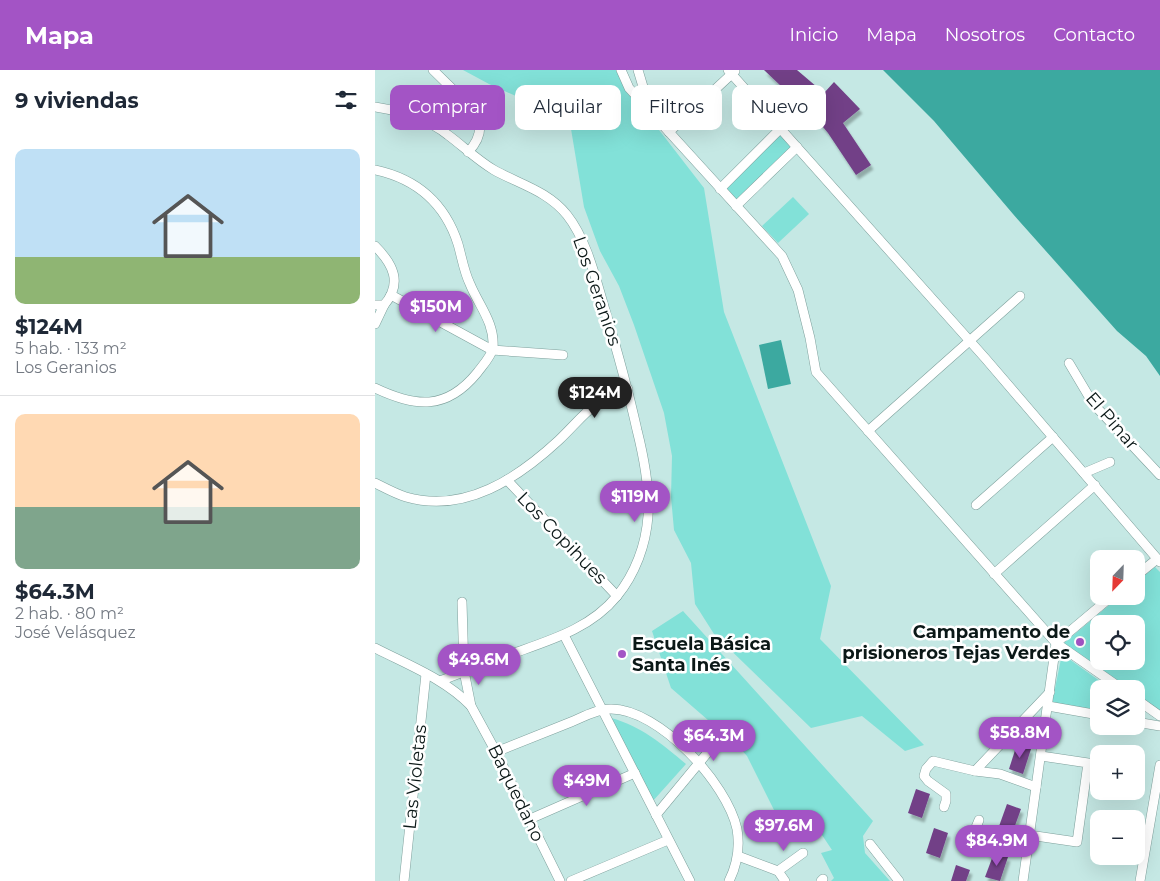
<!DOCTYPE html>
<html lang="es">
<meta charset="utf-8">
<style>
body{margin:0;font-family:Montserrat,sans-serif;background:#f6f6f7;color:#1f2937;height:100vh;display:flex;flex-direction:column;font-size:19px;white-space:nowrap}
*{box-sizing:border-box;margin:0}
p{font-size:16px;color:#747a83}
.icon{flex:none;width:28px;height:28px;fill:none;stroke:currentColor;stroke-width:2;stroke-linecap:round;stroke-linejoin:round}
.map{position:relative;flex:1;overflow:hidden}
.drawer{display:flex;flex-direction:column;background:#fff;width:375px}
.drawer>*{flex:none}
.hud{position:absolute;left:15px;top:15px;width:475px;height:45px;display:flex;gap:10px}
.needle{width:32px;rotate:203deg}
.tools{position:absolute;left:715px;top:480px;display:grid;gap:10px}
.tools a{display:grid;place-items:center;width:55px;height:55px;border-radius:10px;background:#fff;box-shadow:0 5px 20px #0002;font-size:25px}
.price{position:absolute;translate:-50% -42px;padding:0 11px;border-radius:18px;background:#a354c5;color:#fff;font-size:16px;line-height:32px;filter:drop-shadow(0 1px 2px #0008)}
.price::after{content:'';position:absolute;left:50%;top:30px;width:15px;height:11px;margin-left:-8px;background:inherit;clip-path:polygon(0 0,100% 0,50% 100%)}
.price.active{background:#222;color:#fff}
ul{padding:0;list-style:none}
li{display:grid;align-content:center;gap:10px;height:265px;padding:0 15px}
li+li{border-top:1px solid #e0e1e3}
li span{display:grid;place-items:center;height:155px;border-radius:10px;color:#555}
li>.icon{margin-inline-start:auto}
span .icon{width:90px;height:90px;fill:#fffc;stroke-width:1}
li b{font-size:21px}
h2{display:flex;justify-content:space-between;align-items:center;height:60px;padding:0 15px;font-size:21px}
.tag{padding:0 18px;border-radius:10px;background:#fff;box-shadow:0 5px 20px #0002;font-size:18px;line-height:45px}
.tag.active{background:#a354c5;color:#fff}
header{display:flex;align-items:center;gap:30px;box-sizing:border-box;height:70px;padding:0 25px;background:#a354c5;color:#fff}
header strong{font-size:24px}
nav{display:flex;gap:28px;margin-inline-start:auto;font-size:18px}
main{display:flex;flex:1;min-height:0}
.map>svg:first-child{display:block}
.green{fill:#82e1d8;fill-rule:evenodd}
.water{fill:#3ca9a0}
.building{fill:#724087;filter:url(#shadow)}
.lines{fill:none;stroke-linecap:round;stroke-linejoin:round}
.minor-casing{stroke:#7ea09c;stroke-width:10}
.minor{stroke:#fff;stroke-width:9}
.poi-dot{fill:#a354c5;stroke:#fff;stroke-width:2}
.labels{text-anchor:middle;stroke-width:5;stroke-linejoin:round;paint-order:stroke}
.street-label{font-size:18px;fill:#0b1817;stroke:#fff}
.poi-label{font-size:18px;font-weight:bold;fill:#0b1817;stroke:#fff;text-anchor:end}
</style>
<header>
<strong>Mapa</strong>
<nav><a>Inicio</a><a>Mapa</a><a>Nosotros</a><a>Contacto</a></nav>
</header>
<main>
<section class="drawer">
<h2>9 viviendas<svg class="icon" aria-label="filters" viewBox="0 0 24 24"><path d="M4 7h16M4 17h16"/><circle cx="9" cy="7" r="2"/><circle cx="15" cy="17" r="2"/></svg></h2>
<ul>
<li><span style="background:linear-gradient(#bfe0f5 70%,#8fb573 0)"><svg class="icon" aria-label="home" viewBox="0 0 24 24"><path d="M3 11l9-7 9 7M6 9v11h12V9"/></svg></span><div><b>$124M</b><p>5 hab. · 133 m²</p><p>Los Geranios</p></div></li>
<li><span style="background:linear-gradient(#ffd9b3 60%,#7fa58c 0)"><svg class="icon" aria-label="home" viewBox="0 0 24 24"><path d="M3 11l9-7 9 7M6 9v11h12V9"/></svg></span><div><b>$64.3M</b><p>2 hab. · 80 m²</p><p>José Velásquez</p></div></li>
</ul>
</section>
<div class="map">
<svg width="785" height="811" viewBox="0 0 785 811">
<defs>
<filter id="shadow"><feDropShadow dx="2.5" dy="4.5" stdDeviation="1" flood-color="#0004"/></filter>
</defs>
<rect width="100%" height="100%" fill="#c5e8e4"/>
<!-- green -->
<g class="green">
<polygon points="88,0 241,0 251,21 267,38 329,118 349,242 456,516 445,569 549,675 530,681 487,646 436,658 339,564 320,534 316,493 299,460 296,427 297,386 289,343 259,255 244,216 225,181 209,137 196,59 170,39 114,14"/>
<polygon points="406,63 418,78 362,131 350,118"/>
<polygon points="418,127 434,144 403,173 387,156"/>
<path d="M780,497L785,502V641L761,624V619H754L689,573L745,526H761V512ZM724,554H761V591H724Z"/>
<polygon points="308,541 498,751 488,766 490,783 515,811 456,811 459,808 446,783 457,780 445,762 412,766 372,686 363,676 296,618 277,561"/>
<polygon points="687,584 736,619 724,619 724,641 677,633"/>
<path d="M236,648C266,656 287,674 311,694L277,732Z"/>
</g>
<!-- water -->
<g class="water">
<polygon points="508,0 785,0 785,306 771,286 742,261 638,144 559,51"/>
<polygon points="406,270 416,314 393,319 384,275"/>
</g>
<!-- building -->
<g class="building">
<polygon points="389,0 422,0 449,23 459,12 485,39 468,53 496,95 481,105 453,63 443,51"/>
<polygon points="642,674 656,679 648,704 634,699"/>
<polygon points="541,719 555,724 547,748 533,743"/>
<polygon points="632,734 646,739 637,764 623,759"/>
<polygon points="559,758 573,763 565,788 551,783"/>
<polygon points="619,783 633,787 625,811 610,807"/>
<polygon points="581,795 595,800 591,811 576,811"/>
</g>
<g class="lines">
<!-- minor casing -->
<g class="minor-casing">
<g id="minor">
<path d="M58,0L102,43C108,58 104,71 93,82"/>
<polyline points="246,0 254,18 407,186 423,220 435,268 441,302 681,573 747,619"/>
<polyline points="263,0 269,20 280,41"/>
<polyline points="353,0 610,288 785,492"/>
<path d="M0,37C25,41 53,49 73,65C88,76 102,90 119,100C144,114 173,121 192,145C212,170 221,210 230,240C242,280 253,320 262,360C269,388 275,418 273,446C271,475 260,504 242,526C217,557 179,569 142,582C117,591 91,601 65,611"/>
<polyline points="294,62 360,1"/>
<path d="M0,100C42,109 70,134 83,174C87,188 89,202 95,214C104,236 120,253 118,278C116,287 107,296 102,303C71,341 40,337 0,318"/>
<polyline points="345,119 406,58"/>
<polyline points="361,136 422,77"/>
<path d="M0,176C18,194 28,213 9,235H0"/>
<polyline points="16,225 117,280 188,285"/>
<polyline points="0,254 9,235"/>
<polyline points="694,293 713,325 724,340 785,405"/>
<polyline points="493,361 645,226"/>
<polyline points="709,403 735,392"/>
<polyline points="132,410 242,526"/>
<path d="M0,413C10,418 21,424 31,427C90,444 143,408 184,370C209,346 218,329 253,319"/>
<polyline points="601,435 678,367"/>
<polyline points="619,504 720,415"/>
<polyline points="761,506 782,489"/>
<polyline points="87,532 89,601 96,636 121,682 185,811"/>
<polyline points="189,565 315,811"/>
<path d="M0,578C33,595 70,609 96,636"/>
<polyline points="761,629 785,646"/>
<polyline points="673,636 724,645"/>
<polyline points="761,652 785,656"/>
<path d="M121,682C146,672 171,662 196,652C208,647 222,639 236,639C284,639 352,713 362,759C365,777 362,795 354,811"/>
<polyline points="600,701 675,622"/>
<polyline points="569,737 571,731 571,724 553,711 549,706 551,699 558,691 600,701 625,704 661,717"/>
<polyline points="281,745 338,676"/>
<polyline points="155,749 260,703"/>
<polyline points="599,762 651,780"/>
<polyline points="654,765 702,772 713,693 666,686"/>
<polyline points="495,774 524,811"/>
<polyline points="593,777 604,750"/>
<polyline points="363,786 403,801"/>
<polyline points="403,801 428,783"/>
<polyline points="403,801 410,811"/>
<polyline points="29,811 51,604"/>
<polyline points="196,811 293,770"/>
<polyline points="446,811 448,809"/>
<polyline points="648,811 681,573 737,526"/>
<polyline points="765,811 785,695"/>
</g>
</g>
<!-- minor -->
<use href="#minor" class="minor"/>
</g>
<!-- markers -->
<g class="poi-dot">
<circle cx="705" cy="572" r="5"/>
<circle cx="247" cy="584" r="5"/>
</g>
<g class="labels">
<!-- street labels -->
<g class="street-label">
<text transform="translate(222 221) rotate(71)" y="6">Los Geranios</text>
<text transform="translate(737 351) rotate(49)" y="6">El Pinar</text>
<text transform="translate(187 468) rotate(46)" y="6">Los Copihues</text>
<text transform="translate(40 707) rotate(-84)" y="6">Las Violetas</text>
<text transform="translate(141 723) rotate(64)" y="6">Baquedano</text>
</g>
<!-- poi labels -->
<g class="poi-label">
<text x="695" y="568">Campamento de<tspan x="695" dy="21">prisioneros Tejas Verdes</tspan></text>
<text x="257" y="580" text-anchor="start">Escuela Básica<tspan x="257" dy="21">Santa Inés</tspan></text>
</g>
</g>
</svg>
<div class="tools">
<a><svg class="needle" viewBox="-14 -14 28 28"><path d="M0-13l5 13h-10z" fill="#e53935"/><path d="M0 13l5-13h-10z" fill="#747a83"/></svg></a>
<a><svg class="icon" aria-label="locate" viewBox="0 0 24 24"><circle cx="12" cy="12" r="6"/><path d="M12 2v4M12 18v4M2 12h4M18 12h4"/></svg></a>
<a><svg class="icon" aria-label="layers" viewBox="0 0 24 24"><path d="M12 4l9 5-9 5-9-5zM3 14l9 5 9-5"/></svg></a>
<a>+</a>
<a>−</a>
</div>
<b class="price" style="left:61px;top:263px">$150M</b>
<b class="price active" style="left:220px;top:349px">$124M</b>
<b class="price" style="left:260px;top:453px">$119M</b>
<b class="price" style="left:104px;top:616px">$49.6M</b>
<b class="price" style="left:645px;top:689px">$58.8M</b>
<b class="price" style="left:339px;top:692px">$64.3M</b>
<b class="price" style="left:212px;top:737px">$49M</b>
<b class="price" style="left:409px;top:782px">$97.6M</b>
<b class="price" style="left:622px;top:797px">$84.9M</b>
<div class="hud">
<a class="tag active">Comprar</a>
<a class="tag">Alquilar</a>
<a class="tag">Filtros</a>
<a class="tag">Nuevo</a>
</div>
</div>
</main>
